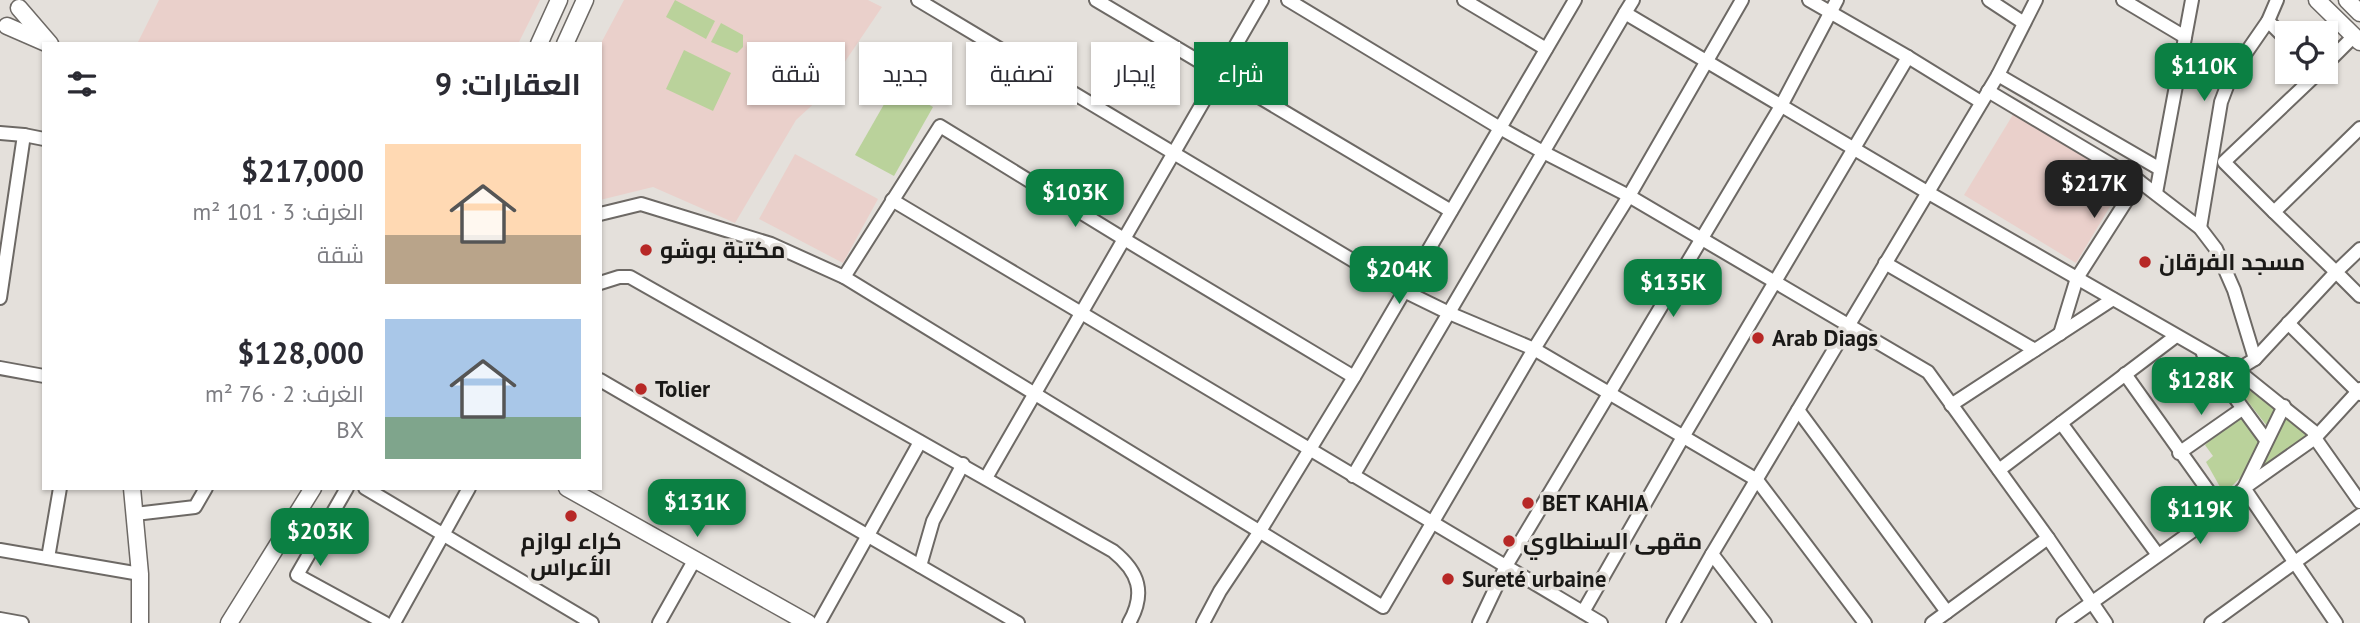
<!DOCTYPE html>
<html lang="ar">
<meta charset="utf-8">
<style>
body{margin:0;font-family:"PT Sans",Cairo,sans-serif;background:#f7f7f7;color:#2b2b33;direction:rtl;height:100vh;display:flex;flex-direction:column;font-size:26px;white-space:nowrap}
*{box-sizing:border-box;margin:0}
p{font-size:23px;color:#7c7c81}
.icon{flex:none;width:38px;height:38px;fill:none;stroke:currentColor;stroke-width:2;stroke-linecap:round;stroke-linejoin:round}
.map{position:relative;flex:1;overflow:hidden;direction:ltr}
.panel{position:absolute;left:42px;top:42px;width:560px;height:448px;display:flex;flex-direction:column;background:#fff;border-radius:0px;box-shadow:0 2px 5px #0004;direction:rtl}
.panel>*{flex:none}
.guide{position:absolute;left:623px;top:42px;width:665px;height:63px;direction:rtl;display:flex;gap:14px}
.fabs{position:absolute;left:2275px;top:21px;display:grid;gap:14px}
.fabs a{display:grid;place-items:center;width:63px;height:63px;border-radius:0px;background:#fff;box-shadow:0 2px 5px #0004;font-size:35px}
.price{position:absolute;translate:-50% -60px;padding:0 16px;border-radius:14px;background:#0b8043;color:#fff;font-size:23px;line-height:46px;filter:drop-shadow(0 2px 4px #0008)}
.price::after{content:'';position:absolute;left:50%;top:42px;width:21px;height:16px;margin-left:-10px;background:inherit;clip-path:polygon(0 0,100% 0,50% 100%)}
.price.selected{background:#222;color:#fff}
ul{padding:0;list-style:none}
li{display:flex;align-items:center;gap:21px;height:175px;padding:0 21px}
li span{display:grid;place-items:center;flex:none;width:196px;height:140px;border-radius:0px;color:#555}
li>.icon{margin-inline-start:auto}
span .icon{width:84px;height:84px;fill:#fffc;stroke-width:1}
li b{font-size:30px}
h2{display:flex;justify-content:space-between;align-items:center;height:84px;padding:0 21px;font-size:30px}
.chip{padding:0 24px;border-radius:0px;background:#fff;box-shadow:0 2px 5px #0004;font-size:24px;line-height:63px}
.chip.selected{background:#0b8043;color:#fff}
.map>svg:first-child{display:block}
.education{fill:#ead0cb}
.green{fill:#bad29b}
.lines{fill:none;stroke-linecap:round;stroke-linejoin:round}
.minor-casing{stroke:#6d6965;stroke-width:16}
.major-casing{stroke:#6d6965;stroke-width:19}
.minor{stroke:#fff;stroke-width:12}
.major{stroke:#fff;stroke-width:16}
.poi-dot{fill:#b72826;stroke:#e4e0db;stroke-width:2.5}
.labels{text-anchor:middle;stroke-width:7;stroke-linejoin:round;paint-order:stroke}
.poi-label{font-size:23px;font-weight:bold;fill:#1a1917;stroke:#e4e0db;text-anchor:start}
</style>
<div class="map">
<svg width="2360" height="623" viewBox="0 0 2360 623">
<rect width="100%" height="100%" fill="#e4e0db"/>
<!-- education -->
<g class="education">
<polygon points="159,0 540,0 518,44 137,44"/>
<polygon points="624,0 868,0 882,7 821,97 796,120 735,223 653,187 600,200 600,45"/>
<polygon points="2017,108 2129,175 2076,263 1964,195"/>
<polygon points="795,154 878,199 843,263 759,219"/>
</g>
<!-- green -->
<g class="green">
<polygon points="675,0 715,21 706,39 666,17"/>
<polygon points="721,23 743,35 743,47 737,53 711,42"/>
<polygon points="684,50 731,73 713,111 666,89"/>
<polygon points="895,85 933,107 894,176 855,155"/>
<polygon points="2226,369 2281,405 2270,426 2267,426 2224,371"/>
<polygon points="2285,415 2311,436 2259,473 2256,472"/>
<polygon points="2237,417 2244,418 2262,439 2247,471 2224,494 2206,462 2213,456 2205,445"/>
</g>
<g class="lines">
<!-- minor casing -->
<g class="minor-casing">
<g id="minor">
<polyline points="918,0 1404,291 1449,313 1534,349 1757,480 1865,623"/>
<polyline points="1096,0 1451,211"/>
<polyline points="1288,0 1500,128 1543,152 1629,196 1928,372 2048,538 2106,623"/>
<polyline points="1464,0 1546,49"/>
<polyline points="1633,0 1625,13 1927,192 2237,370 2313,431 2315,438 2360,502"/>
<polyline points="1809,0 1908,57 1981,102"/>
<polyline points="1989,0 2024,23"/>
<polyline points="2123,0 2185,37"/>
<polyline points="2268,21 2287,40"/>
<polyline points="2326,64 2354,36"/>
<polyline points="1998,75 2160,169"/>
<polyline points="1988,91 2139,181 2200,228 2216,249 2234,290 2255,359"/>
<polyline points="0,133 24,135"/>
<polyline points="2156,193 2192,0"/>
<polyline points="892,200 1601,623"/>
<polyline points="2274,212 2224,162 2319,72"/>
<polyline points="600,214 641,204 771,244 844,277 1383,607 1534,349 1629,196 1742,0"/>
<polyline points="2200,228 2221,102 2232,73 2268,21 2277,0"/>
<polyline points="2360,249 2336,272 2360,296"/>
<polyline points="1885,263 2035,350"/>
<polyline points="844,277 940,126 1124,239 1354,377"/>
<path d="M600,283L619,277H630L1113,551C1139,572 1146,593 1129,623"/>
<polyline points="0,298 24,135 44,139"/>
<polyline points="2288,323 2360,394"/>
<polyline points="2060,334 2077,278 2139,181"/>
<polyline points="2203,354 2266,440"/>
<polyline points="0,368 44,376"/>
<polyline points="2237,370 2255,359 2336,272 2274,212 2360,128"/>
<polyline points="2125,374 2222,510"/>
<polyline points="600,380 1018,623"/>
<polyline points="1951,405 2113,299"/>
<polyline points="2284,406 2244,488 2336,623"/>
<polyline points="1798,410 1947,612"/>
<polyline points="2061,423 2158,555"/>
<polyline points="2179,453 2242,409"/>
<polyline points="1999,470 2176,336"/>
<polyline points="1353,476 1625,13"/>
<polyline points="986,478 1262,0"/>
<polyline points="347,488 297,575 385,623"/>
<polyline points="365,488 592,623"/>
<polyline points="135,514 195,507 206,488"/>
<polyline points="0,550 140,574"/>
<polyline points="48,558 60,488"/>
<polyline points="920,566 933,521 963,464"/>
<polyline points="1583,612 1683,437 1908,57"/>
<polyline points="0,619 22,623"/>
<polyline points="394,623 469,488"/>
<polyline points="659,623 695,559"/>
<polyline points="819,623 920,442"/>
<polyline points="1203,623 1220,591 1260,531 1354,377 1575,0"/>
<polyline points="1479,623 1506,566 1781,106 1837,0"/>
<polyline points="1673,623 1712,554"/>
<polyline points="1765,623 1712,554 1998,75 2036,0"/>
<polyline points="1932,623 2048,538"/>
<polyline points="2063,623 2222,510 2244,488 2315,438 2360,389"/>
<polyline points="2211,623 2360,515"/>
</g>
</g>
<!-- major casing -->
<g class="major-casing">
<g id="major">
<polyline points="2317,0 2360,42"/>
<polyline points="2347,0 2360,13"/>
<polyline points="19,8 50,44"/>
<polyline points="7,26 46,43"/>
<polyline points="539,44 559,0"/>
<polyline points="565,44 585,0"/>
<polyline points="132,488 140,574 140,623"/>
<polyline points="567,488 808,623"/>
<polyline points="229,623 313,488"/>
</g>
</g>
<!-- minor -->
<use href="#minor" class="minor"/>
<!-- major -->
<use href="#major" class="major"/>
</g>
<!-- markers -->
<g class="poi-dot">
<circle cx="646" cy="250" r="7"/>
<circle cx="2145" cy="262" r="7"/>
<circle cx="1758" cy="338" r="7"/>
<circle cx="641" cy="389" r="7"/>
<circle cx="1528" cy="503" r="7"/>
<circle cx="571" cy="516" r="7"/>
<circle cx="1509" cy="541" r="7"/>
<circle cx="1448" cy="579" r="7"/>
</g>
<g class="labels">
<!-- poi labels -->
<g class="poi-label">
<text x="660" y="258">مكتبة بوشو</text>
<text x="2159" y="270">مسجد الفرقان</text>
<text x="1772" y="346">Arab Diags</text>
<text x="655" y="397">Tolier</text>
<text x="1542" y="511">BET KAHIA</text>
<text x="571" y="549" text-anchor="middle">كراء لوازم<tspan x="571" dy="26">الأعراس</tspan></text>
<text x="1523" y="549">مقهى السنطاوي</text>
<text x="1462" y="587">Sureté urbaine</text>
</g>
</g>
</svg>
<div class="fabs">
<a><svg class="icon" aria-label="locate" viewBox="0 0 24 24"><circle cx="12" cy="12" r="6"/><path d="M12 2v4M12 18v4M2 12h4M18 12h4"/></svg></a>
</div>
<b class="price" style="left:2204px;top:103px">$110K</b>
<b class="price selected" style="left:2094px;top:220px">$217K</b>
<b class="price" style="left:1075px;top:229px">$103K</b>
<b class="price" style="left:1399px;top:306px">$204K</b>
<b class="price" style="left:1673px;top:319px">$135K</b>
<b class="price" style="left:2201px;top:417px">$128K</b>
<b class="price" style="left:697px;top:539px">$131K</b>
<b class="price" style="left:2200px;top:546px">$119K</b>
<b class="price" style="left:320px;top:568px">$203K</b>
<div class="guide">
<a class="chip selected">شراء</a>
<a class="chip">إيجار</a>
<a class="chip">تصفية</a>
<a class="chip">جديد</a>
<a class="chip">شقة</a>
</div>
<section class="panel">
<h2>العقارات: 9<svg class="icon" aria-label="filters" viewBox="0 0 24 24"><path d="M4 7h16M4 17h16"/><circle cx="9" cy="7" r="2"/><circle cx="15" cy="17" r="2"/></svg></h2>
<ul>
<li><span style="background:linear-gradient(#ffd9b3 65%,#b9a48a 0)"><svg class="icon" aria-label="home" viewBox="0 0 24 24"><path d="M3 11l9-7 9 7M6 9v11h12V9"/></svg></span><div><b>$217,000</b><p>الغرف: 3 · 101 m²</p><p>شقة</p></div></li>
<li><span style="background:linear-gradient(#a9c7e8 70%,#7fa58c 0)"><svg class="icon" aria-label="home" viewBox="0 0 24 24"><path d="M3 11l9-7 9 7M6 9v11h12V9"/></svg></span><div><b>$128,000</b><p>الغرف: 2 · 76 m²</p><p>BX</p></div></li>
</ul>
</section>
</div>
